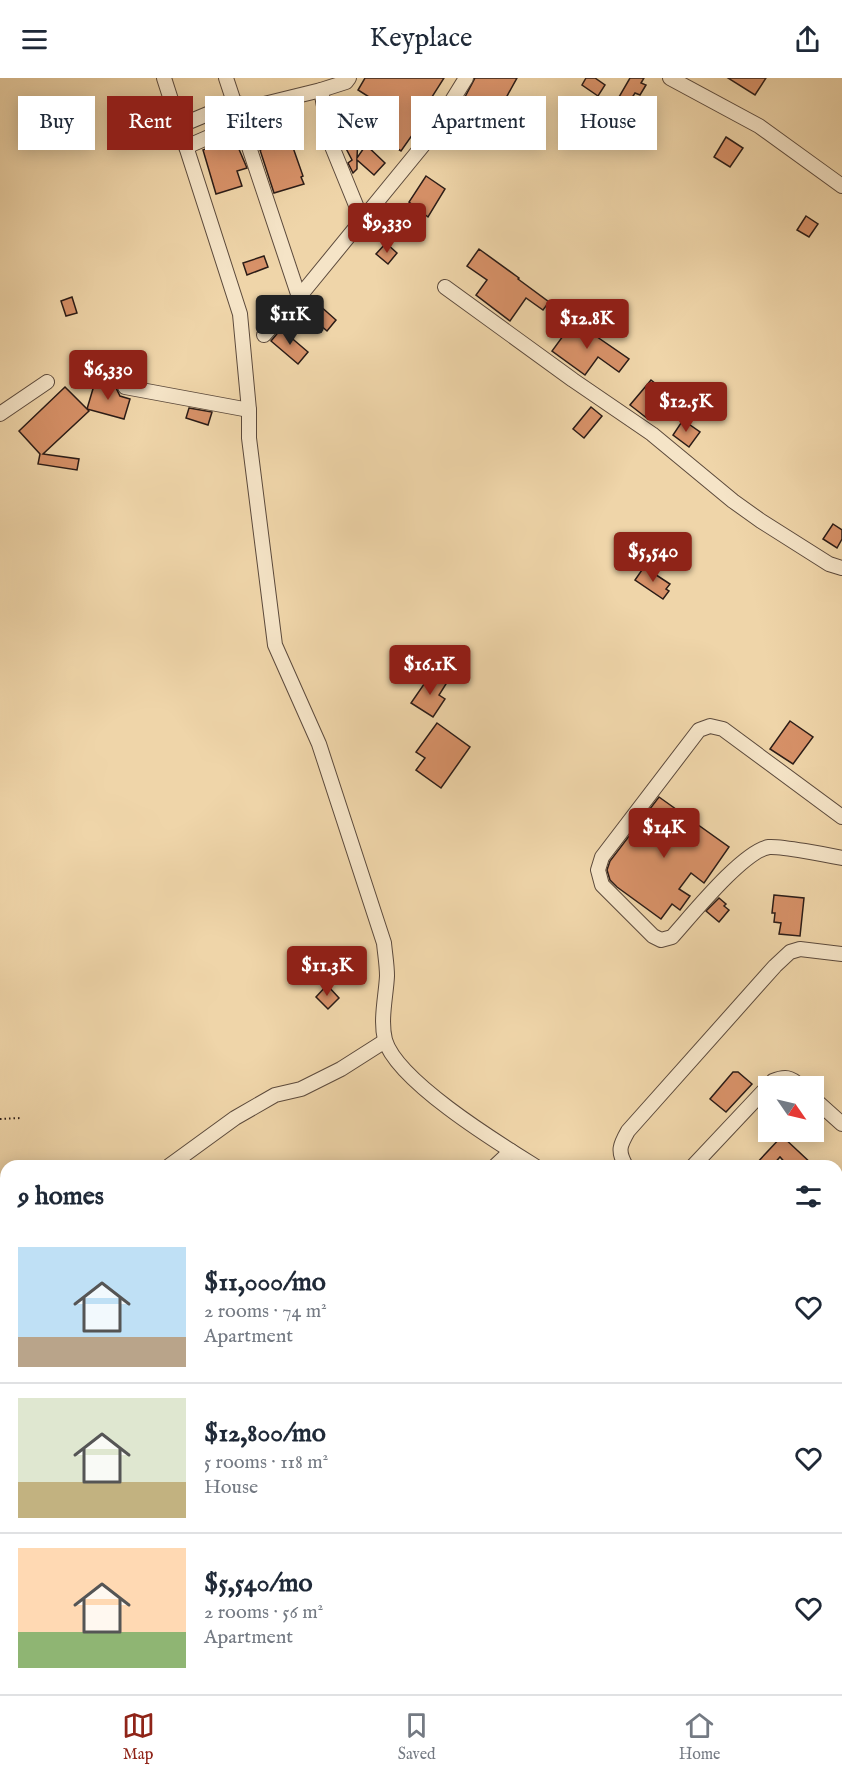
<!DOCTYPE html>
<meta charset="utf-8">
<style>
body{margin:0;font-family:"IM FELL English",serif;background:#f6f6f7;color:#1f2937;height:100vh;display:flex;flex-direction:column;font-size:22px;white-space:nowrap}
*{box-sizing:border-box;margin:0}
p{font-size:20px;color:#747a83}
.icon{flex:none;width:33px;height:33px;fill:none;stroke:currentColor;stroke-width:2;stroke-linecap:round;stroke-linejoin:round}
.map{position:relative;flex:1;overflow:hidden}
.panel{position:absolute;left:0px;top:1082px;width:843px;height:536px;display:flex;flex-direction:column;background:#fff;border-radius:18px 18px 0 0;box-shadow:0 3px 15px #0003}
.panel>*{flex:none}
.banner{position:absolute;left:18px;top:18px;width:807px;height:54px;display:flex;gap:12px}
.needle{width:39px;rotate:124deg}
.tools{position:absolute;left:758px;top:998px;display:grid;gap:12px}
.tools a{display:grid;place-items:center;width:66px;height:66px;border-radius:0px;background:#fff;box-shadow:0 3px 15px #0003;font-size:30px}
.price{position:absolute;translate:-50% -51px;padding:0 14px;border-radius:6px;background:#8f2418;color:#fff;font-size:20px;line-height:39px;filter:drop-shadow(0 2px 3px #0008)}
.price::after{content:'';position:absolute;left:50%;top:36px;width:18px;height:14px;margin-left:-9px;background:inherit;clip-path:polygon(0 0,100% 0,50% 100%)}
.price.active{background:#222;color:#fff}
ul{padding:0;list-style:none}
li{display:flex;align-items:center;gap:18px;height:150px;padding:0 18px}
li+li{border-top:2px solid #e0e1e3}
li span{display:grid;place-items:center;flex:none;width:168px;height:120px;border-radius:0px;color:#555}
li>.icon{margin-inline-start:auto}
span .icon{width:72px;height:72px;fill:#fffc;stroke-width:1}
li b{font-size:26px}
h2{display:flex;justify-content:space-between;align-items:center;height:72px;padding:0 18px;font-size:26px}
.chip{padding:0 21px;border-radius:0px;background:#fff;box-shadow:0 3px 15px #0003;font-size:21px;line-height:54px}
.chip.active{background:#8f2418;color:#fff}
header{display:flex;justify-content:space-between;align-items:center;height:78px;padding:0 18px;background:#fff;font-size:27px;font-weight:600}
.dock{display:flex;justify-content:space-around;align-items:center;height:84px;border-top:2px solid #e0e1e3;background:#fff;font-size:16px;color:#747a83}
.dock a{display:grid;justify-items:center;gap:3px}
.dock .active{color:#8f2418}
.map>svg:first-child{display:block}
.building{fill:#d79168;stroke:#2b1c17;stroke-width:1.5}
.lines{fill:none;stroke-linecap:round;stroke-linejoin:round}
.service-casing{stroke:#5c4a3c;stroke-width:9}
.minor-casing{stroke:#5c4a3c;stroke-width:16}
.path{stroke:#2b1c17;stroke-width:2;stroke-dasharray:1.5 3;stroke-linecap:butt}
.service{stroke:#f5e4c7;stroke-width:7}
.minor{stroke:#f5e4c7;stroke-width:14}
</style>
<header><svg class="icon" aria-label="menu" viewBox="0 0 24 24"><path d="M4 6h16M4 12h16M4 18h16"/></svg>Keyplace<svg class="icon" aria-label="share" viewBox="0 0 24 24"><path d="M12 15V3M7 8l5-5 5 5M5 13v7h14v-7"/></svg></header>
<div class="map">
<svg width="842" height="1616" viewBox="0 0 842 1616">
<rect width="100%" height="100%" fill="#efd5a9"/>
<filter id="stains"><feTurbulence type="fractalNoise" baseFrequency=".00333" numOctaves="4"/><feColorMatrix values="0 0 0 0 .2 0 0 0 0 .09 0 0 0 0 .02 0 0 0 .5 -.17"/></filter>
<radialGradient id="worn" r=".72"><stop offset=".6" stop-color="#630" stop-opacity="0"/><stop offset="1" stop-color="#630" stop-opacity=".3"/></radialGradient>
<!-- building -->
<g class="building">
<polygon points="365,0 444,0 423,33 427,36 401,73 373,55 388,31 358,12"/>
<polygon points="475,0 517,0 496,38 465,19"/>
<polygon points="586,0 595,0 605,7 598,18 582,7"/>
<polygon points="630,0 644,0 641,5 646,7 640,17 635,15 621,37 612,31"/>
<polygon points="728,0 766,0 755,17"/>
<polygon points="337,40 358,59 357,80 366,67 385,85 374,97 357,82 357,91 353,95 348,85 352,82 339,57"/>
<polygon points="726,59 743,70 730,89 714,79"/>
<polygon points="290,61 303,98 301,99 304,106 274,115 260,72"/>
<polygon points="228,63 238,69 247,90 237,93 242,108 216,116 203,72"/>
<polygon points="426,98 445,111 428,139 409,124"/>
<polygon points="806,138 818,146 809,159 797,152"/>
<polygon points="386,165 397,175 388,186 376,176"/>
<polygon points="479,171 519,200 518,201 549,224 543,232 526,220 510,243 476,217 487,202 467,188"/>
<polygon points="264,178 268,189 247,197 243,185"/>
<polygon points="72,219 77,235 66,238 61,223"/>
<polygon points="310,219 336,242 327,253 301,230"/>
<polygon points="574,243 629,281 619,294 598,279 585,297 552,273"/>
<polygon points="281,251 308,274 298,286 271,263"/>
<polygon points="651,302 661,310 658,314 665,320 648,341 630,327"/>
<polygon points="95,304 116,310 120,318 130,321 124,341 87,331"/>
<polygon points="65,309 89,333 43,376 79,381 77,392 38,386 40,376 19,353"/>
<polygon points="591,329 602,338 584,360 573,351"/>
<polygon points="189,330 212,334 208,347 186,340"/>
<polygon points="683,342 700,354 689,369 673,357"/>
<polygon points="833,446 842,452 842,461 837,470 823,461"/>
<polygon points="644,489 670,506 666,511 669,513 663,521 635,502"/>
<polygon points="431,596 446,606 439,617 445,621 433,639 411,625"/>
<polygon points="790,643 813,659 793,686 770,671"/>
<polygon points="437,645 470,669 441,710 416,692 425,680 416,674"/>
<polygon points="659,719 729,769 704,805 691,795 679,811 690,818 680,832 672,826 661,841 617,809 610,802 607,792 610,783"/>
<polygon points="774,817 804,820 800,858 779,856 781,845 774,844 775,835 772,835"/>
<polygon points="719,820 726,826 724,828 729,832 719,844 706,833"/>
<polygon points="327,907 339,920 328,931 316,919"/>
<polygon points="733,994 738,994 752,1006 726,1034 710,1021"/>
<polygon points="782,1058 814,1088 788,1088 780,1079 772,1088 754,1088"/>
</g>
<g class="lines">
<!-- service casing -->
<g class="service-casing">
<polyline id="service" points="837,1441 842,1442"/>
</g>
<!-- minor casing -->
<g class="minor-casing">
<g id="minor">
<path d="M164,0L240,236L249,332V360L275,567L319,666L384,865C385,876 387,887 387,898C386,918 380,942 385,962C397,1003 498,1065 535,1088"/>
<polyline points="226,0 299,219"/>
<polyline points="670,0 759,48 842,108"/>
<polyline points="321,12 331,66 362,142"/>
<polyline points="179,48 234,25 256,28 321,12 346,4 349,0"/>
<polyline points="186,69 241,45 256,28"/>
<polyline points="445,209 573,302 652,356 733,423 761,443 829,486 842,490"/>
<polyline points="264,257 299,219 429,60 466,0"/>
<polyline points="125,309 249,332"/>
<polyline points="0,336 47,304"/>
<path d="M842,739L723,651L710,648L699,652L602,779L598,792L602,807L653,858L661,862L672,859C691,838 743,773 769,769C781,768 828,777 842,780"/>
<polyline points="813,1020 842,1046"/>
<polyline points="169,1088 235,1040 275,1017 301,1011 341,991 385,963"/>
<polyline points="495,1088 511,1073"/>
<path d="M626,1088C617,1073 620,1067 628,1053L775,888L790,874L800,871L842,876"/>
<path d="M693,1088L773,1003C785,998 791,999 800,1008"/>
<polyline points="837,1355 842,1359"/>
</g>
</g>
<!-- path -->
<polyline class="path" points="0,1041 21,1040"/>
<!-- service -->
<use href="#service" class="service"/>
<!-- minor -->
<use href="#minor" class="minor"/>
</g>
<rect width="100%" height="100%" filter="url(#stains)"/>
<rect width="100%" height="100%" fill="url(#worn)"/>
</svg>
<div class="tools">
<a><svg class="needle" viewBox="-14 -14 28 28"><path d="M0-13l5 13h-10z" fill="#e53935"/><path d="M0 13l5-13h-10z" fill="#747a83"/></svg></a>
</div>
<b class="price" style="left:387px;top:176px">$9,330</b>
<b class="price active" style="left:290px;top:268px">$11K</b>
<b class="price" style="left:587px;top:272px">$12.8K</b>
<b class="price" style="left:108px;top:323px">$6,330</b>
<b class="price" style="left:686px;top:355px">$12.5K</b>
<b class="price" style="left:653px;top:505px">$5,540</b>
<b class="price" style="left:430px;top:618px">$16.1K</b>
<b class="price" style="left:664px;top:781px">$14K</b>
<b class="price" style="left:327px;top:919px">$11.3K</b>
<div class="banner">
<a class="chip">Buy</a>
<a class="chip active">Rent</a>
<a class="chip">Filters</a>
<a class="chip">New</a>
<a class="chip">Apartment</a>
<a class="chip">House</a>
</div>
<section class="panel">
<h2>9 homes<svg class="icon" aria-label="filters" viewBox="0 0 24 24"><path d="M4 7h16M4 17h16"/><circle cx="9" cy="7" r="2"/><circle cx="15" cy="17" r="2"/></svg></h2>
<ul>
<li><span style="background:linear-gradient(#bfe0f5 75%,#b9a48a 0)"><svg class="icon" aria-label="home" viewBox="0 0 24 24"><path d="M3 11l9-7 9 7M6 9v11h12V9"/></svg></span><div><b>$11,000/mo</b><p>2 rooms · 74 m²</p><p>Apartment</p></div><svg class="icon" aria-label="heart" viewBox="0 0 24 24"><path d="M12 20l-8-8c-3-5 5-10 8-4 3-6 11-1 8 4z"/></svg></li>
<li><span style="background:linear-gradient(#dfe7d0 70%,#c2b280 0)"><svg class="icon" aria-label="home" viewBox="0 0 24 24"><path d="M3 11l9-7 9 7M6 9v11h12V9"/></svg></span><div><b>$12,800/mo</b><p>5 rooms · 118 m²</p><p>House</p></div><svg class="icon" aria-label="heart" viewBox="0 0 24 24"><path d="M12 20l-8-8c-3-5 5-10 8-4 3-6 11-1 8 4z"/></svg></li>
<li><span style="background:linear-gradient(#ffd9b3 70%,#8fb573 0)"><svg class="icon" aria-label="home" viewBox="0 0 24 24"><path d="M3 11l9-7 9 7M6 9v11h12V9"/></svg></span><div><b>$5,540/mo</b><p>2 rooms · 56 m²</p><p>Apartment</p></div><svg class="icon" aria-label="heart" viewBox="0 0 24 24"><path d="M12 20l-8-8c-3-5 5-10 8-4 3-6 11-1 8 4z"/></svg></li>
</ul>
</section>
</div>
<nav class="dock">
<a class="active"><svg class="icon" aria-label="map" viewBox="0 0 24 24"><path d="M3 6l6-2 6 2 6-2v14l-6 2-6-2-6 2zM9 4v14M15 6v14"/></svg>Map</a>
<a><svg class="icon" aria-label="saved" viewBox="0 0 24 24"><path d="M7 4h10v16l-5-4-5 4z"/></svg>Saved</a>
<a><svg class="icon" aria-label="home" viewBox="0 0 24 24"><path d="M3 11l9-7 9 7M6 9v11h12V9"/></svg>Home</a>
</nav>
